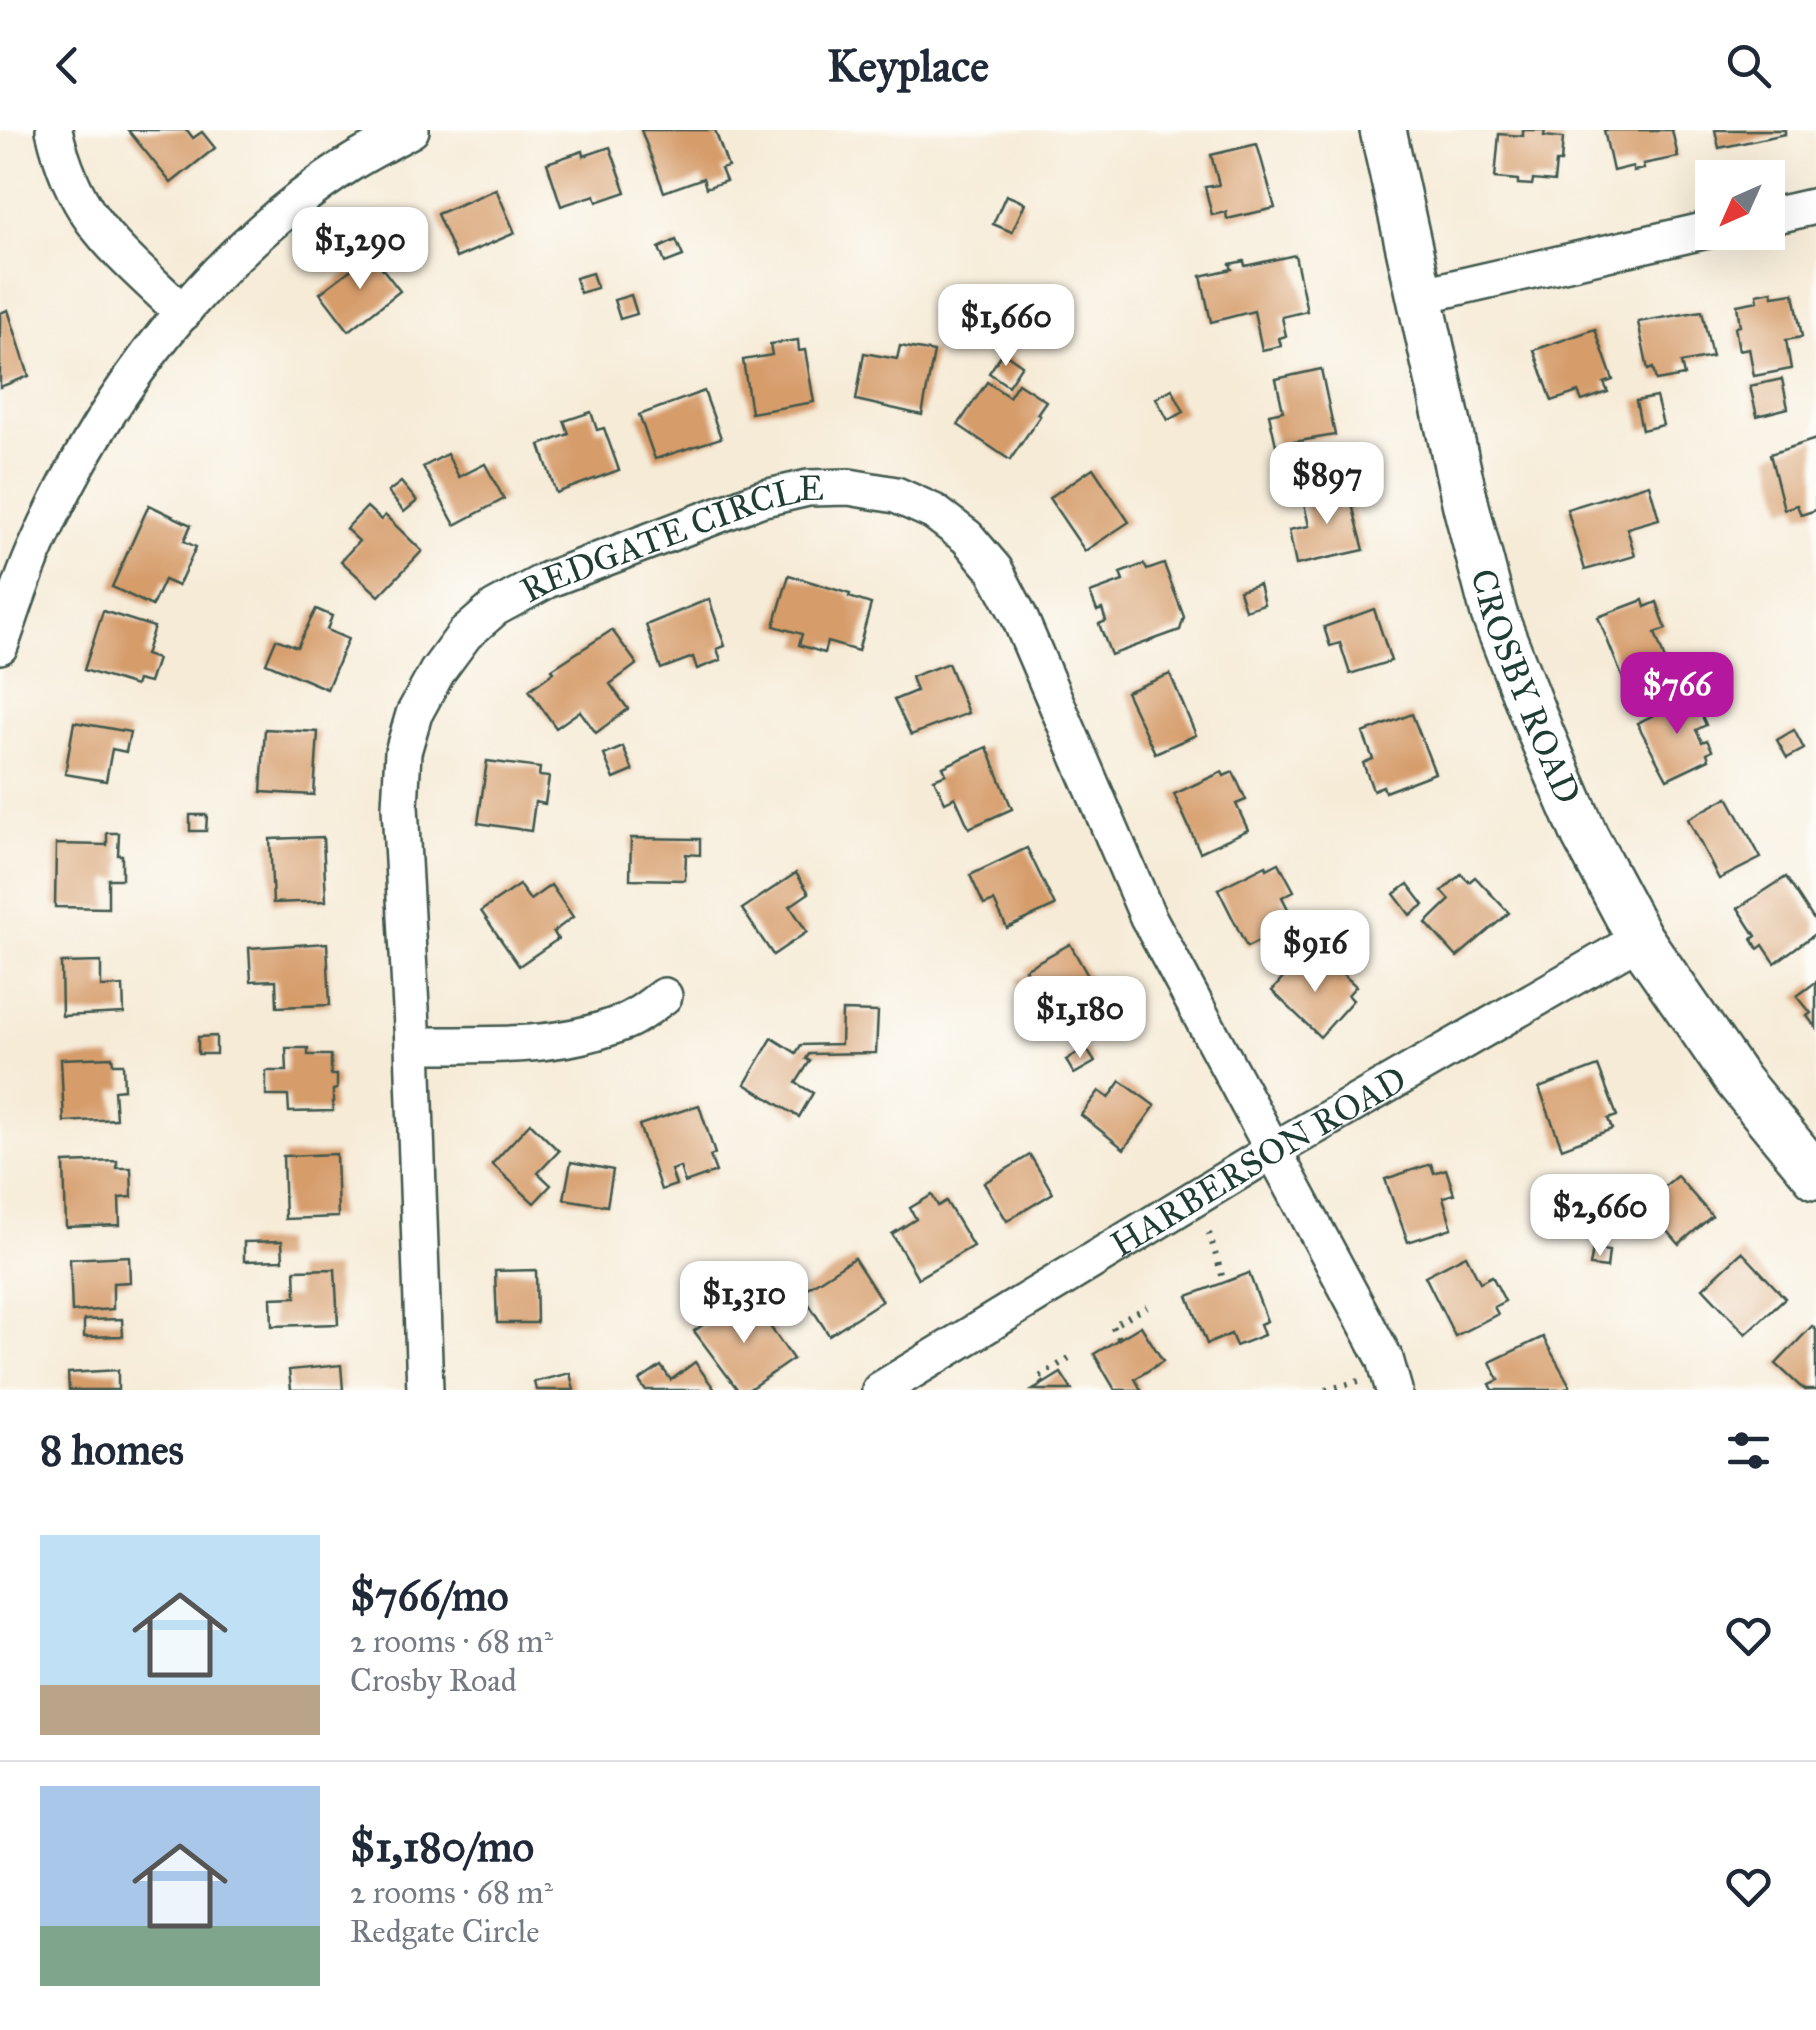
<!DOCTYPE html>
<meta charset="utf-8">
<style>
body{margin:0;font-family:"IM FELL Great Primer",serif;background:#f6f6f7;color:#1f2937;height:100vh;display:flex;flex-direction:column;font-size:38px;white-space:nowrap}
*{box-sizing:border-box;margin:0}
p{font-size:32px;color:#747a83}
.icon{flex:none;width:55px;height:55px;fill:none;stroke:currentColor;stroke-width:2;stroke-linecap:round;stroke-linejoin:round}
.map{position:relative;height:1260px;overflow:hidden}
.side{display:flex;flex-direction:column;background:#fff;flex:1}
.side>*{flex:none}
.needle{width:65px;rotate:225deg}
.controls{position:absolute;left:1695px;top:30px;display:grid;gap:20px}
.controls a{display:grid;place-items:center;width:90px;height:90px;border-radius:0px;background:#fff;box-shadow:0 10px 40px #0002;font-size:50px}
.price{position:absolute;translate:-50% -85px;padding:0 22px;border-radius:20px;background:#fff;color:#222;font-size:32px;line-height:65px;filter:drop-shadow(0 2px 5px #0008)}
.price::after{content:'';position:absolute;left:50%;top:60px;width:30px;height:22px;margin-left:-15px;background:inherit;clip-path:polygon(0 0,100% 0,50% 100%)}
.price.active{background:#b5179e;color:#fff}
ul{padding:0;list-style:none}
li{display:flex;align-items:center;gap:30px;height:250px;padding:0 40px}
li+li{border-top:2px solid #e0e1e3}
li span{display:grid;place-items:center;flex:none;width:280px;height:200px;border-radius:0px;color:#555}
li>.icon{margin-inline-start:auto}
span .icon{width:120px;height:120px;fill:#fffc;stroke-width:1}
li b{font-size:42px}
h2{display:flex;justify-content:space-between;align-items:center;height:120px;padding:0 40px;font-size:42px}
header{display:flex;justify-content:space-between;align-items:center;height:130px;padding:0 40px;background:#fff;font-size:45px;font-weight:700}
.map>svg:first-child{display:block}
.building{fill:#d69c6b}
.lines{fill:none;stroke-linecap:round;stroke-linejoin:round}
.minor-casing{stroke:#3f574c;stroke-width:40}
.major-casing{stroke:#3f574c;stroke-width:50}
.path{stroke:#3f574c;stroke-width:6;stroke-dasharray:2.5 8;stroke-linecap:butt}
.minor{stroke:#fff;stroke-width:35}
.major{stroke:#fff;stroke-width:45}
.labels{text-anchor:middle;stroke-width:9;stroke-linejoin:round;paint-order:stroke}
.street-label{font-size:35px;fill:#1f3d34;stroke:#fdfcf7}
</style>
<header><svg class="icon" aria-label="back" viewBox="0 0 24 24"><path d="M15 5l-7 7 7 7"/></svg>Keyplace<svg class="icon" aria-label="search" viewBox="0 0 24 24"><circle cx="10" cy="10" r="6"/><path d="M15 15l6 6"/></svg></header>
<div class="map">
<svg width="1816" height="1260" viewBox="0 0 1816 1260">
<rect width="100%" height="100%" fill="#fdfcf7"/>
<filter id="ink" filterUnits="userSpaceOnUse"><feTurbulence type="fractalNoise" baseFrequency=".01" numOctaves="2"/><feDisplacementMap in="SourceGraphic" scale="20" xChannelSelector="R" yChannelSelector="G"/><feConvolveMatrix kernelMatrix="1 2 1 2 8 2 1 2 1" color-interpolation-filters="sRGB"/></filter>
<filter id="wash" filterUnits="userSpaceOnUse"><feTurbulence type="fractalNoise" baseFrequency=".0048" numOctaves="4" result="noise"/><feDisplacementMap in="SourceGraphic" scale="40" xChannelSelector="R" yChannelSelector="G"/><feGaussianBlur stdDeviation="2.25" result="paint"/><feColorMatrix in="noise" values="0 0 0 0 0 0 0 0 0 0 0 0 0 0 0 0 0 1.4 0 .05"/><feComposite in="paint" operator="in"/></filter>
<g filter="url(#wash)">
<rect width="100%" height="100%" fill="#f6ebd7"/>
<g id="blocks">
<!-- building -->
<g class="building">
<polygon points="128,0 187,0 193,8 202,2 215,18 171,53"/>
<polygon points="641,0 715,0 728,37 721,39 726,51 706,58 703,48 664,62"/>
<polygon points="1523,0 1545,0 1544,6 1563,8 1561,32 1556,32 1554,52 1533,50 1532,55 1518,54 1518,50 1495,48 1499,4 1523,6"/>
<polygon points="1604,0 1672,0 1678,27 1643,34 1644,39 1633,41 1633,36 1613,41"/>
<polygon points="1715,0 1785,0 1785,4 1719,18"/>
<polygon points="1257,14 1275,78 1227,89 1226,82 1212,85 1205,57 1219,55 1211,25"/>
<polygon points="610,17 626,62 597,72 595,65 561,76 547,33 583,21 584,26"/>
<polygon points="496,59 515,103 456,128 437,84"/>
<polygon points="1006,65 1025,73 1012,102 993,94"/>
<polygon points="676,110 683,126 665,133 659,118"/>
<polygon points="371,124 400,161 349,201 320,163"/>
<polygon points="1295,125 1307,181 1282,187 1286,206 1279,208 1281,216 1262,220 1254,181 1211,192 1201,146 1232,139 1230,134 1244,131 1245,136"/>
<polygon points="592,143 597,158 580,163 575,148"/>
<polygon points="1772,161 1773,166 1794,163 1802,207 1786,210 1791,239 1754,246 1749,218 1739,220 1735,197 1740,196 1737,175 1758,171 1757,164"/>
<polygon points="631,165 637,184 620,189 614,170"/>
<polygon points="8,180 29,246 0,257 0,183"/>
<polygon points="1702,181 1712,227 1681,233 1684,246 1656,251 1653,238 1648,240 1638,192"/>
<polygon points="1595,199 1613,250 1604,253 1608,262 1582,271 1578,262 1552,271 1534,220"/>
<polygon points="798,210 799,221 805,220 814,272 751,283 743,230 772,225 770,214"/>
<polygon points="900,216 934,222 922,285 856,270 864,223 897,229"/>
<polygon points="1003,222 1022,235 1008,256 989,243"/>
<polygon points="1321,239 1335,305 1276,315 1269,284 1283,281 1276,249"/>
<polygon points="1782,249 1788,278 1757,286 1750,256"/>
<polygon points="987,252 1009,267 1018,253 1046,271 1037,284 1040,286 1010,330 958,295"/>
<polygon points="1172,259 1184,282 1168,290 1156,268"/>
<polygon points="704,261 721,308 655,329 639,285"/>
<polygon points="1656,267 1663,295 1642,300 1636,271"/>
<polygon points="591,282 597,300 604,298 619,340 556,363 540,315 569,304 564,291"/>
<polygon points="1816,309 1816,380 1801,385 1797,375 1784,379 1770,324"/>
<polygon points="447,324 459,347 485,334 504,369 455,395 423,337"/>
<polygon points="1093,338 1129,392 1085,421 1049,368"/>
<polygon points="401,352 417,371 404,382 388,362"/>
<polygon points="1649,354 1659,389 1627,398 1635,426 1585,440 1567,379"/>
<polygon points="1347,355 1364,420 1296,435 1289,400 1309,396 1302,365"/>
<polygon points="149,375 191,395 184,411 196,417 178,456 164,450 152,476 112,457"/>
<polygon points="367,377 381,390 385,385 422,421 379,466 341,431 359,411 346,399"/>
<polygon points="1144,434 1147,440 1164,434 1184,487 1180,500 1111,525 1099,494 1106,491 1102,479 1097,481 1090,463 1123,451 1120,443"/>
<polygon points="789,445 850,464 849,467 871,474 858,521 827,512 824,523 799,515 802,504 774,496"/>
<polygon points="1259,454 1264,474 1245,480 1239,460"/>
<polygon points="709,469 725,516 717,519 721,530 697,539 693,527 661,539 646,495"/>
<polygon points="1643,470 1645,477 1657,472 1666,499 1655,503 1666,533 1623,549 1598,487"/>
<polygon points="316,479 332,486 327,500 348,509 327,559 266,533 276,509 297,517"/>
<polygon points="1374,479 1391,531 1350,544 1340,513 1330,516 1324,497"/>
<polygon points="103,481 154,497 145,525 157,529 149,553 137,550 135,556 84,540"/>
<polygon points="612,500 637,534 610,554 628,579 596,603 580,581 556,598 529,560 554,542 552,539"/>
<polygon points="948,533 968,583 911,605 894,570 916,561 911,547"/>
<polygon points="1170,544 1196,605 1155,623 1126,562"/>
<polygon points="1693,566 1706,595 1696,600 1702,612 1707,610 1712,620 1707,623 1709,629 1667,649 1637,593"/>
<polygon points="1412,584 1435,643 1385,662 1383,656 1373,660 1363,633 1373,629 1363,603"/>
<polygon points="74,592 130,602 126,622 112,619 106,651 65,644"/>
<polygon points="265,599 318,602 314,665 261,662"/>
<polygon points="1794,600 1804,619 1787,628 1777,610"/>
<polygon points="623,617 633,641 614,649 604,625"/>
<polygon points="987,617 1012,679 969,698 955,667 945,672 934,649 946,644 943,637"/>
<polygon points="487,631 540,638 539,646 549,647 545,674 535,672 531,701 478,693"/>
<polygon points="1222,642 1224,646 1233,642 1246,670 1236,674 1248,700 1200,722 1174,664"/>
<polygon points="1728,667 1761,728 1719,749 1688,689"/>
<polygon points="190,685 207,685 206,701 190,701"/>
<polygon points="107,703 119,703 118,725 122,725 122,749 108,749 108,778 55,777 56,714 107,715"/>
<polygon points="323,707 326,771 273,773 270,709"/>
<polygon points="631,708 700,709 700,725 686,724 685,750 630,749"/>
<polygon points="1027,718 1055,776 1007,798 994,771 984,775 970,745"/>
<polygon points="1279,733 1294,761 1282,767 1295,793 1247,817 1218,759 1266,735 1267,739"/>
<polygon points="796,743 809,763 790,776 807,802 773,825 742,779"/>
<polygon points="1461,744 1469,752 1475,747 1509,783 1457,827 1426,793 1450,770 1442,761"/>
<polygon points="1786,747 1816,793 1816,803 1775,833 1763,815 1758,819 1752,809 1756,806 1738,778"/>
<polygon points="1408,754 1424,775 1410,785 1394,764"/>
<polygon points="519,755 530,770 551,755 573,787 553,802 558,809 519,836 481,781"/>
<polygon points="327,813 330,875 277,877 276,850 251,851 249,818"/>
<polygon points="1070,814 1101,869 1055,894 1042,870 1030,876 1016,850 1028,844 1025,839"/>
<polygon points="1302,826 1325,847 1335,837 1356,856 1348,865 1353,870 1320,907 1272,861"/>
<polygon points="101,832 101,857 123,856 124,883 62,886 61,833"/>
<polygon points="1816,852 1816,898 1807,886 1811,883 1797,866"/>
<polygon points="842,881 878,882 876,923 809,924 806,929 810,931 796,953 813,963 799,987 745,954 772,908 796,923 801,915 841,914"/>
<polygon points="216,906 216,924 198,924 198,907"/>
<polygon points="286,918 308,918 308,925 331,925 331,945 337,945 337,959 333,960 333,981 289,982 288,966 266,966 266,941 287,941"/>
<polygon points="1086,918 1095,932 1074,944 1066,930"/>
<polygon points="112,927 113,934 123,934 124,959 114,960 116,989 64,992 61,929"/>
<polygon points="1598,936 1617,986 1608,989 1612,999 1562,1018 1539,958"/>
<polygon points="1121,951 1155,976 1124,1019 1081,985 1099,961 1109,968"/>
<polygon points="699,975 715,1024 710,1026 716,1042 685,1053 680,1037 671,1040 676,1055 661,1060 639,995"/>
<polygon points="530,993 559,1021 538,1043 551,1055 534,1073 492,1034"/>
<polygon points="336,1024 338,1087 285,1089 283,1026"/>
<polygon points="1030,1025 1053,1063 1007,1091 984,1053"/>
<polygon points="117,1031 117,1038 131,1038 132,1067 119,1068 120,1095 66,1097 64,1033"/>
<polygon points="571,1032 613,1040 607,1076 564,1069"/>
<polygon points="1431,1034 1434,1043 1446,1039 1454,1064 1443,1067 1452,1098 1408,1112 1385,1049"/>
<polygon points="1677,1046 1712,1086 1679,1114 1644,1073"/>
<polygon points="1619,1048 1628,1059 1607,1076 1598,1065"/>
<polygon points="932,1065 938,1076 946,1071 973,1116 918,1148 892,1104 916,1089 910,1078"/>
<polygon points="282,1111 283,1130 244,1131 244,1112"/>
<polygon points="1593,1119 1609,1121 1607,1138 1590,1136"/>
<polygon points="1742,1122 1785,1168 1746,1204 1703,1158"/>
<polygon points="1466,1125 1480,1152 1492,1146 1505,1171 1494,1177 1498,1184 1455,1206 1425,1146"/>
<polygon points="129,1126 130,1152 113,1153 113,1179 72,1182 70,1129"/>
<polygon points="854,1128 882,1171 829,1205 801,1162"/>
<polygon points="335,1139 338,1194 272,1196 271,1168 296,1167 295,1140"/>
<polygon points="536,1140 537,1193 497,1193 495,1141"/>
<polygon points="1249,1143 1267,1191 1260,1194 1264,1205 1236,1216 1231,1204 1207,1214 1188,1166"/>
<polygon points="750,1168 793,1229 748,1260 738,1260 694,1201 714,1187 717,1190"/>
<polygon points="122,1189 123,1206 84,1207 84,1190"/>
<polygon points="1141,1196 1163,1231 1135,1249 1141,1260 1115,1260 1094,1224"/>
<polygon points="1812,1196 1816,1200 1816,1260 1804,1260 1776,1234"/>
<polygon points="1543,1207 1570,1256 1563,1260 1493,1260 1490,1254 1499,1250 1490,1232"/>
<polygon points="695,1232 715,1260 645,1260 639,1251 661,1236 671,1250"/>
<polygon points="341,1235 343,1260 291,1260 289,1240"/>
<polygon points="118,1240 118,1260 69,1260 68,1243"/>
<polygon points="570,1243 574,1260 536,1260 534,1252"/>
<polygon points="1061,1243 1072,1260 1033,1260 1043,1254"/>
</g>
</g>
</g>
<g filter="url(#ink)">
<use href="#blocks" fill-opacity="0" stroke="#3f574c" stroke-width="2.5"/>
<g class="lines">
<!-- minor casing -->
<g class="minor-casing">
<g id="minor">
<path d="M54,0C75,92 118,120 183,183"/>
<polyline points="1768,87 1816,76"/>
<polyline points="1419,166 1712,99"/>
<path d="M0,516C12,483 22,448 37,416C103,266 211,122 351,33C370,21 391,11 411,0"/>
<path d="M413,915C483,914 558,920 624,892C638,887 651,875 664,866"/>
<path id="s1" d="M425,1260L413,915L400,676L403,622L414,584L437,542L465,504L495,478L547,450L760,369L808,358L849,357L896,365L934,382L967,407L995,440L1018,484L1148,787L1385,1229L1394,1260"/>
<path id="s2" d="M880,1260L1274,1020L1640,809"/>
</g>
</g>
<!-- major casing -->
<g class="major-casing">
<g id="major">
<path id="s3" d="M1383,0L1466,376L1494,484L1541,604L1585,706L1640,809L1738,951L1816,1046"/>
</g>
</g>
<!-- path -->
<g class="path">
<polyline points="326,104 354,137"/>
<polyline points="349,131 379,108"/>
<polyline points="1209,1103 1224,1152"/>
<polyline points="1119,1208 1112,1196 1147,1177"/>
<polyline points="1043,1254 1038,1248 1069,1228"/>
<polyline points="1326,1260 1359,1251"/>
</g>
<!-- minor -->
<use href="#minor" class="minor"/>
<!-- major -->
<use href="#major" class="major"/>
</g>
</g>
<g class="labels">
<!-- street labels -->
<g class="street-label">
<text dy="12" stroke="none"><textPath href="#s1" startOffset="1005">REDGATE CIRCLE</textPath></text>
<text dy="12" stroke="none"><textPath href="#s3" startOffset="575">CROSBY ROAD</textPath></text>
<text dy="12" stroke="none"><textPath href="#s2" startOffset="442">HARBERSON ROAD</textPath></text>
</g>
</g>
</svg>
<div class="controls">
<a><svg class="needle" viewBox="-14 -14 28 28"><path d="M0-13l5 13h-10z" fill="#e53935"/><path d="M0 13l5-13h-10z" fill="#747a83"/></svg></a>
</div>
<b class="price" style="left:360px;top:162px">$1,290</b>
<b class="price" style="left:1006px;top:239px">$1,660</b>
<b class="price" style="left:1327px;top:397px">$897</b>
<b class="price active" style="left:1677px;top:607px">$766</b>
<b class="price" style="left:1315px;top:865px">$916</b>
<b class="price" style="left:1080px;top:931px">$1,180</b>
<b class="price" style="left:1600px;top:1129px">$2,660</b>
<b class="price" style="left:744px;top:1216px">$1,310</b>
</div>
<section class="side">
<h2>8 homes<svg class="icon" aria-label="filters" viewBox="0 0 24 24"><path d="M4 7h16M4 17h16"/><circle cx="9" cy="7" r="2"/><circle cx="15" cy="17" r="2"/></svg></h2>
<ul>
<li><span style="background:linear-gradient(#bfe0f5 75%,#b9a48a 0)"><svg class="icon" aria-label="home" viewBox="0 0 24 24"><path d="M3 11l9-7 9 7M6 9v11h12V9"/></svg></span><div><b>$766/mo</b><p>2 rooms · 68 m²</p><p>Crosby Road</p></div><svg class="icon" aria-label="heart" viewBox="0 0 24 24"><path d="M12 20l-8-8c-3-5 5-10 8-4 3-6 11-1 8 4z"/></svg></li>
<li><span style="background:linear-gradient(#a9c7e8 70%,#7fa58c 0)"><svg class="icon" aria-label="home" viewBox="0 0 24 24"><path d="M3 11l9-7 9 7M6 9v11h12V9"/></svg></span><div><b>$1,180/mo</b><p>2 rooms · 68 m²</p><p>Redgate Circle</p></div><svg class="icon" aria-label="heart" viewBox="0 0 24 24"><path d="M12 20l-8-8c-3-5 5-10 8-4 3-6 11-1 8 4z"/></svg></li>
</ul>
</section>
